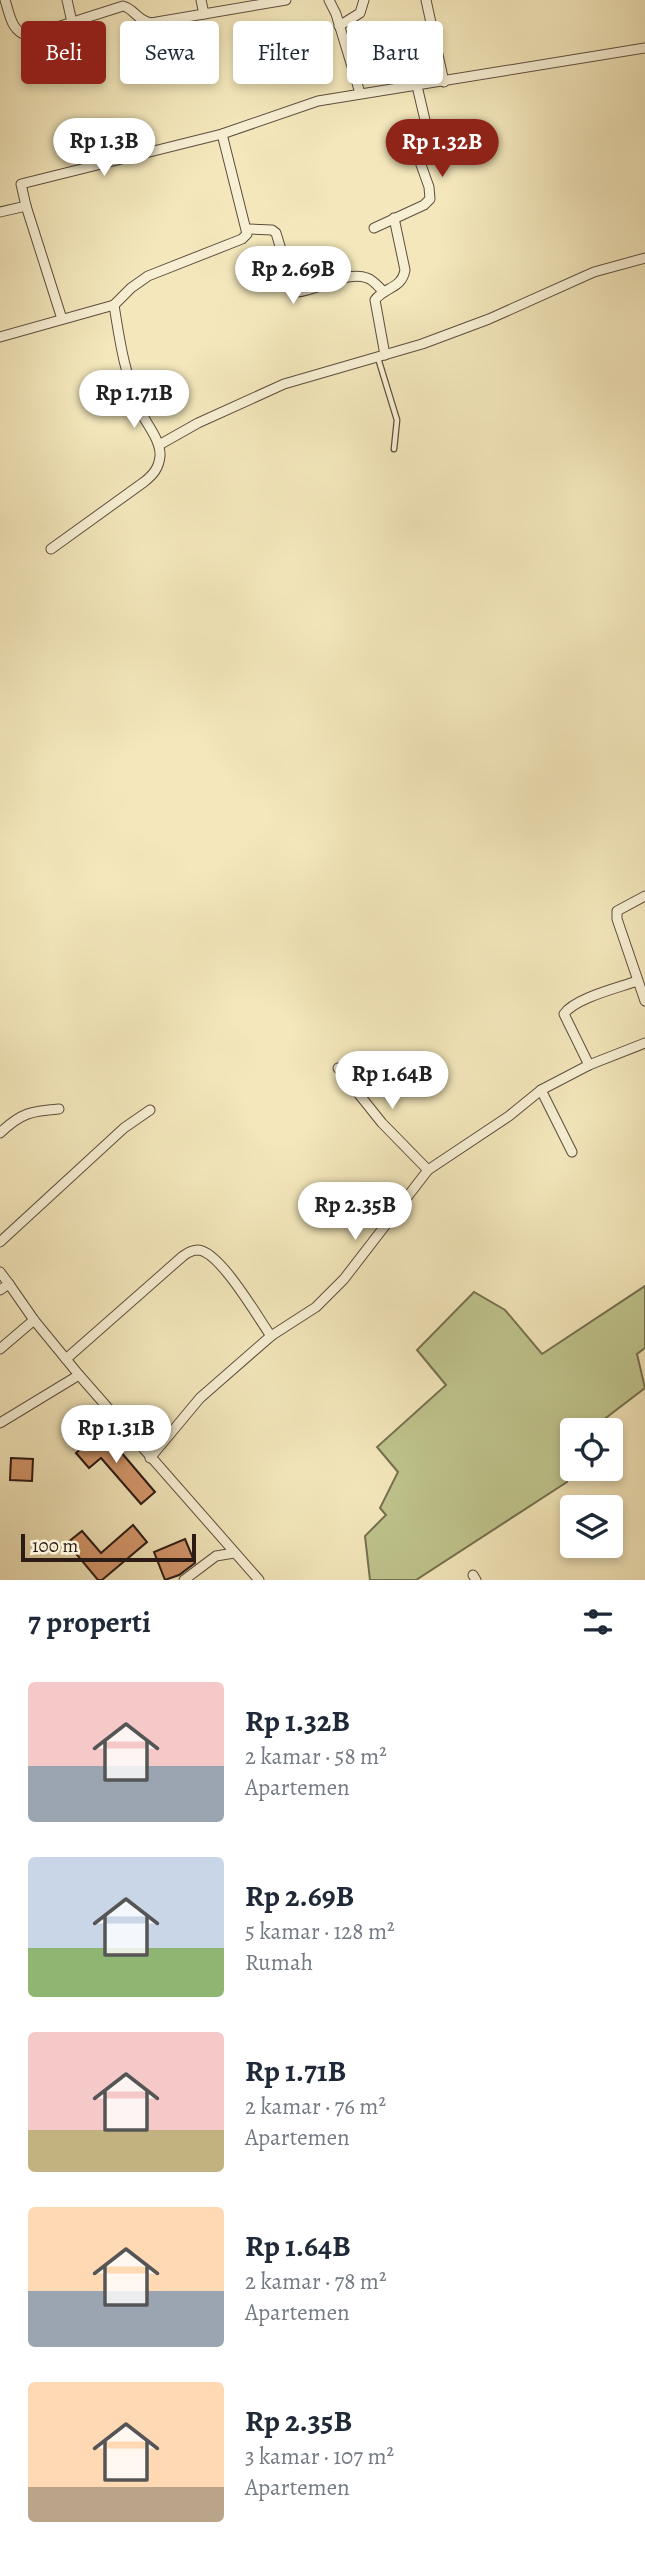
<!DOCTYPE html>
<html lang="id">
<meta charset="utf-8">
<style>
body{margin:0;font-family:Alegreya,serif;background:#f6f6f7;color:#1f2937;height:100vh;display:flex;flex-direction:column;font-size:26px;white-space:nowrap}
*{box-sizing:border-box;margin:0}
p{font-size:23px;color:#747a83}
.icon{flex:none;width:38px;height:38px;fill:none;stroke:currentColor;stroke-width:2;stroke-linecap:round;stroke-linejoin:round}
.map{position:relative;height:1580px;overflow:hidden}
.details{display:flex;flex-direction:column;background:#fff;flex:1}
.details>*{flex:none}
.top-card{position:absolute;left:21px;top:21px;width:604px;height:63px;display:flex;gap:14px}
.fabs{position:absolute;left:560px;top:1418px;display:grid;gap:14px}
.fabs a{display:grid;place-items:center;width:63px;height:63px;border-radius:7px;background:#fff;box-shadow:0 4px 10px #0003;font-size:35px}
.scale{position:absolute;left:21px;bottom:18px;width:175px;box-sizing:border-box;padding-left:7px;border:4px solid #2c1b14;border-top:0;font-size:19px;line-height:24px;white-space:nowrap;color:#2c1b14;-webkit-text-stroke:5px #f7efd3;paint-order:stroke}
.price{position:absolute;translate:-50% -60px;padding:0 16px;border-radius:24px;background:#fff;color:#222;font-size:23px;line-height:46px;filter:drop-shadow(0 2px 4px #0008)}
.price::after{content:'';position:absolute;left:50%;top:42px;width:21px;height:16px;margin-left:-10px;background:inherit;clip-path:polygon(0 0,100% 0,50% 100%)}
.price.active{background:#8f2418;color:#fff}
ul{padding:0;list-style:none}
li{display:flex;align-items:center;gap:21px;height:175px;padding:0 28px}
li span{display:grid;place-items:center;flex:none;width:196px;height:140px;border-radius:7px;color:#555}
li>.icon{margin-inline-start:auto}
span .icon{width:84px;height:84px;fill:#fffc;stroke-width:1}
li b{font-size:30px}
h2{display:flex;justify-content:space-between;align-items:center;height:84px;padding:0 28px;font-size:30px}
.pill{padding:0 24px;border-radius:7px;background:#fff;box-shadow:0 4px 10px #0003;font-size:24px;line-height:63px}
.pill.active{background:#8f2418;color:#fff}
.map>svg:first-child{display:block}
.green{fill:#bfc48d;stroke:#767050;stroke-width:2}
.building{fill:#d4976b;stroke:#2c1b14;stroke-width:2}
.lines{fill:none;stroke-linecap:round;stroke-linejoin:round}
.service-casing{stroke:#5e4e3e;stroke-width:7}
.minor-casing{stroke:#5e4e3e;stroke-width:11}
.service{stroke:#f7efd3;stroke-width:4.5}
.minor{stroke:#f7efd3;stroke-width:9}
</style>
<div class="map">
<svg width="645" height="1580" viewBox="0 0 645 1580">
<rect width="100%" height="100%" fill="#f3e7bb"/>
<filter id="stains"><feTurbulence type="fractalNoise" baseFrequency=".00286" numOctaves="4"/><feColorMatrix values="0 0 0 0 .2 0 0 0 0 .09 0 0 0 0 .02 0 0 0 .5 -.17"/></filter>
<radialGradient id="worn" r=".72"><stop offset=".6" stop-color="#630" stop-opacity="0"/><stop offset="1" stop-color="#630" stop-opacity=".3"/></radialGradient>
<!-- green -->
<polygon class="green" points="645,1286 645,1348 637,1354 645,1388 590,1430 572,1430 572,1455 567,1482 416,1580 370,1580 365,1536 386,1515 380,1508 398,1472 377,1447 446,1385 417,1350 474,1292 505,1310 542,1354"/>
<!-- building -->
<g class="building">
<polygon points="103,1431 155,1492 141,1504 101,1458 89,1468 76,1453"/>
<polygon points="11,1458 33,1459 32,1481 10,1480"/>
<polygon points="133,1525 147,1542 102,1580 98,1580 67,1543 82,1531 101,1553"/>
<polygon points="185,1539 195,1563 179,1575 165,1580 154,1552"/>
</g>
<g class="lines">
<!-- service casing -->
<g class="service-casing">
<polyline id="service" points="378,358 397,420 394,449"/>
</g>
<!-- minor casing -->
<g class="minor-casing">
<g id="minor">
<path d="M5,0C10,15 11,32 29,36L123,6C135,9 136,20 151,23L286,0"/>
<polyline points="67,0 72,22"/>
<polyline points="201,0 204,14"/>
<polyline points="329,0 336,14 360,93"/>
<polyline points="426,0 444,82"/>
<polyline points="339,26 360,13 364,0"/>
<polyline points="26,206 62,319"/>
<polyline points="0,212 26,206 21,184 222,134 318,101 645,48"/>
<polyline points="374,228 424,205 430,199 429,187 420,162 420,148 425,120 417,86"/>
<path d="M248,229L272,230L276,233L290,279L297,292C317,291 347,270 367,278C374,280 379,288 384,292"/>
<polyline points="0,337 114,305 131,288 148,276 242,239 247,234 222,134"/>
<path d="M385,355L375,300C384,287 402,289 405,270L394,218"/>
<polyline points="159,445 198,423 284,384 422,344 489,319 594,272 645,258"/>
<path d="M51,549L144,482C153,475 159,468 160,456C161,442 149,427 143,416C126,381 120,344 114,305"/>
<polyline points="645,896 617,911 617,919 645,1001"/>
<path d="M589,1065L564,1014C575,998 618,988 637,981"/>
<polyline points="338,1068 382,1123 428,1170"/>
<polyline points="541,1090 572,1152"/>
<path d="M0,1133C21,1113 31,1111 59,1109"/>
<polyline points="0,1242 124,1128 150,1110"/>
<polyline points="0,1272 9,1284"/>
<polyline points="0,1290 9,1284 34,1320 79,1375 259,1580"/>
<polyline points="0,1349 34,1320"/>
<path d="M66,1359L183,1256C187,1253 192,1250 198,1250C220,1251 258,1318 271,1336"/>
<polyline points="0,1423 79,1375"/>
<polyline points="150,1458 200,1398 271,1336 316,1307 344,1279 428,1170 509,1116 541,1090 589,1065 645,1043"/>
<polyline points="473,1575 476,1580"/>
<polyline points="184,1580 216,1556 234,1553"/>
</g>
</g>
<!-- service -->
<use href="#service" class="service"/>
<!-- minor -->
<use href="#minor" class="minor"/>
</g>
<rect width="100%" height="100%" filter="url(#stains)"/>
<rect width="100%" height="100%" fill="url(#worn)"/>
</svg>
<div class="fabs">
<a><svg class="icon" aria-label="locate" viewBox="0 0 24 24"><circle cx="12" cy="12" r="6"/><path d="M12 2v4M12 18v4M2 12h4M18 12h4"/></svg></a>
<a><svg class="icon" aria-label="layers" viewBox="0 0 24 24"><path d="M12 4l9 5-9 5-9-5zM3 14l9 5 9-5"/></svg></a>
</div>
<div class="scale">100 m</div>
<b class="price" style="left:104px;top:178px">Rp 1.3B</b>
<b class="price active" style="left:442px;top:179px">Rp 1.32B</b>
<b class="price" style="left:293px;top:306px">Rp 2.69B</b>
<b class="price" style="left:134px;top:430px">Rp 1.71B</b>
<b class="price" style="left:392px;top:1111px">Rp 1.64B</b>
<b class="price" style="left:355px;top:1242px">Rp 2.35B</b>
<b class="price" style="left:116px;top:1465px">Rp 1.31B</b>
<div class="top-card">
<a class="pill active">Beli</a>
<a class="pill">Sewa</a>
<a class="pill">Filter</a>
<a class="pill">Baru</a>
</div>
</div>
<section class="details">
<h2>7 properti<svg class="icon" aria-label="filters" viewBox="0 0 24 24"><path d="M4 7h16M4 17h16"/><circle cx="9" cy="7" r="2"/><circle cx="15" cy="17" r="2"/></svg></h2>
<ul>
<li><span style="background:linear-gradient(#f6c9c9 60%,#9aa5b1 0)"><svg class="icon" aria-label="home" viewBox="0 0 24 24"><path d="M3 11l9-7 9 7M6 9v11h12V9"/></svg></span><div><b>Rp 1.32B</b><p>2 kamar · 58 m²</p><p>Apartemen</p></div></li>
<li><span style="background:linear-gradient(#c9d6e8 65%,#8fb573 0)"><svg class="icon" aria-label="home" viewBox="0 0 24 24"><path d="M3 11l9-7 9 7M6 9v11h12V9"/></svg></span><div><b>Rp 2.69B</b><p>5 kamar · 128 m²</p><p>Rumah</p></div></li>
<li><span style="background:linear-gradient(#f6c9c9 70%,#c2b280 0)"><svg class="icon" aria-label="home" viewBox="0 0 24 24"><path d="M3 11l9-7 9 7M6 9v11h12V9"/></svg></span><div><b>Rp 1.71B</b><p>2 kamar · 76 m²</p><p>Apartemen</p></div></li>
<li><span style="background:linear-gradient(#ffd9b3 60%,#9aa5b1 0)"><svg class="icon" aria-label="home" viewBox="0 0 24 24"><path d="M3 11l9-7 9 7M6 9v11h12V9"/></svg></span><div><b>Rp 1.64B</b><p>2 kamar · 78 m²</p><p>Apartemen</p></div></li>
<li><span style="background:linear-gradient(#ffd9b3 75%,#b9a48a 0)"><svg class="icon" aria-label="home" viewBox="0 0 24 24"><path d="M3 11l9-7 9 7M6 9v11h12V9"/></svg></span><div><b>Rp 2.35B</b><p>3 kamar · 107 m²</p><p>Apartemen</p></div></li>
</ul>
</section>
